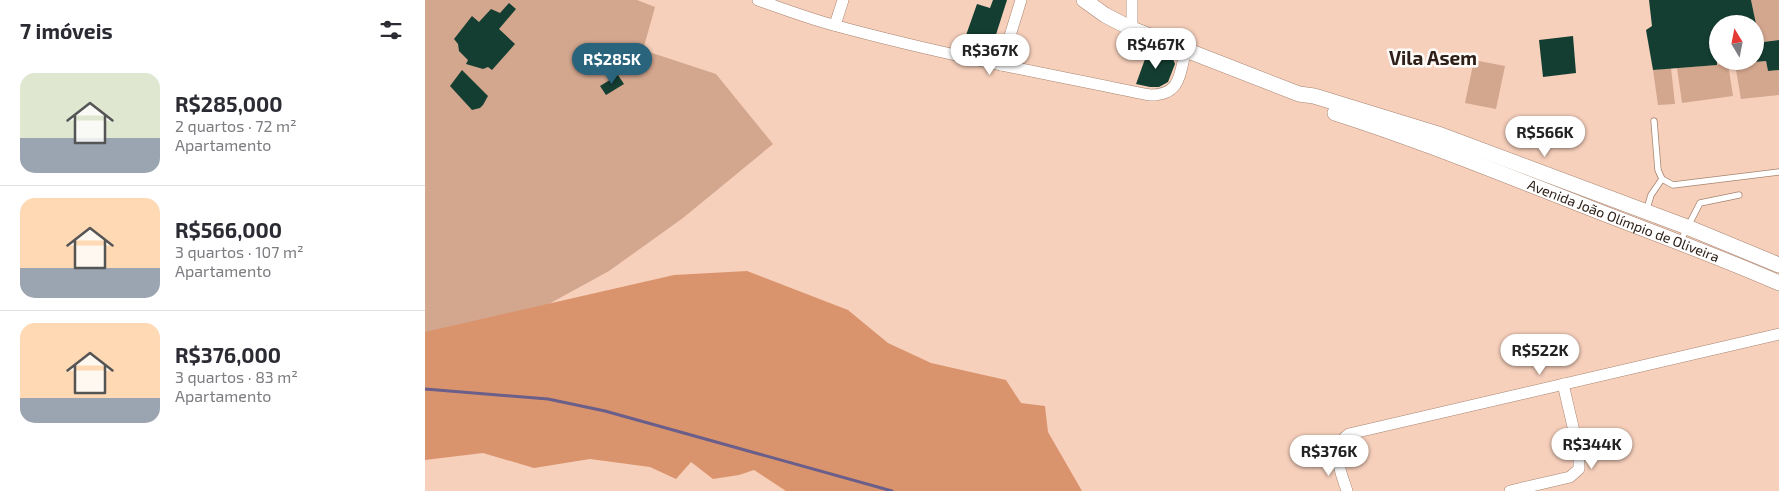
<!DOCTYPE html>
<html lang="pt">
<meta charset="utf-8">
<style>
body{margin:0;font-family:"Exo 2",sans-serif;background:#f7f7f7;color:#2b2b33;height:100vh;display:flex;flex-direction:column;font-size:19px;white-space:nowrap}
*{box-sizing:border-box;margin:0}
p{font-size:16px;color:#7c7c81}
.icon{flex:none;width:28px;height:28px;fill:none;stroke:currentColor;stroke-width:2;stroke-linecap:round;stroke-linejoin:round}
.map{position:relative;flex:1;overflow:hidden}
.details{display:flex;flex-direction:column;background:#fff;width:425px}
.details>*{flex:none}
.needle{width:32px;rotate:350deg}
.buttons{position:absolute;left:1284px;top:15px;display:grid;gap:10px}
.buttons a{display:grid;place-items:center;width:55px;height:55px;border-radius:50%;background:#fff;box-shadow:0 1px 4px #0004;font-size:25px}
.price{position:absolute;translate:-50% -42px;padding:0 11px;border-radius:18px;background:#fff;color:#222;font-size:16px;line-height:32px;filter:drop-shadow(0 1px 2px #0008)}
.price::after{content:'';position:absolute;left:50%;top:30px;width:15px;height:11px;margin-left:-8px;background:inherit;clip-path:polygon(0 0,100% 0,50% 100%)}
.price.selected{background:#29637c;color:#fff}
ul{padding:0;list-style:none}
li{display:flex;align-items:center;gap:15px;height:125px;padding:0 20px}
li+li{border-top:1px solid #e1e1e2}
li span{display:grid;place-items:center;flex:none;width:140px;height:100px;border-radius:15px;color:#555}
li>.icon{margin-inline-start:auto}
span .icon{width:60px;height:60px;fill:#fffc;stroke-width:1}
li b{font-size:21px}
h2{display:flex;justify-content:space-between;align-items:center;height:60px;padding:0 20px;font-size:21px}
main{display:flex;flex:1;min-height:0}
.map>svg:first-child{display:block}
.green{fill:#d3a68e}
.forest{fill:#da946d}
.lines{fill:none;stroke-linecap:round;stroke-linejoin:round}
.stream{stroke:#6a5e8a;stroke-width:3}
.building{fill:#153e32}
.lane-casing{stroke:#a78470;stroke-width:7}
.street-casing{stroke:#a78470;stroke-width:12}
.secondary-casing{stroke:#a78470;stroke-width:16}
.lane{stroke:#fff;stroke-width:5.5}
.street{stroke:#fff;stroke-width:11}
.secondary{stroke:#fff;stroke-width:15}
.labels{text-anchor:middle;stroke-width:5;stroke-linejoin:round;paint-order:stroke}
.street-label{font-size:14px;fill:#2e2018;stroke:#fefaf7}
.district-label{font-size:19px;font-weight:bold;fill:#2e2018;stroke:#fefaf7}
</style>
<main>
<section class="details">
<h2>7 imóveis<svg class="icon" aria-label="filters" viewBox="0 0 24 24"><path d="M4 7h16M4 17h16"/><circle cx="9" cy="7" r="2"/><circle cx="15" cy="17" r="2"/></svg></h2>
<ul>
<li><span style="background:linear-gradient(#dfe7d0 65%,#9aa5b1 0)"><svg class="icon" aria-label="home" viewBox="0 0 24 24"><path d="M3 11l9-7 9 7M6 9v11h12V9"/></svg></span><div><b>R$285,000</b><p>2 quartos · 72 m²</p><p>Apartamento</p></div></li>
<li><span style="background:linear-gradient(#ffd9b3 70%,#9aa5b1 0)"><svg class="icon" aria-label="home" viewBox="0 0 24 24"><path d="M3 11l9-7 9 7M6 9v11h12V9"/></svg></span><div><b>R$566,000</b><p>3 quartos · 107 m²</p><p>Apartamento</p></div></li>
<li><span style="background:linear-gradient(#ffd9b3 75%,#9aa5b1 0)"><svg class="icon" aria-label="home" viewBox="0 0 24 24"><path d="M3 11l9-7 9 7M6 9v11h12V9"/></svg></span><div><b>R$376,000</b><p>3 quartos · 83 m²</p><p>Apartamento</p></div></li>
</ul>
</section>
<div class="map">
<svg width="1354" height="491" viewBox="0 0 1354 491">
<rect width="100%" height="100%" fill="#f7d0bc"/>
<!-- green -->
<g class="green">
<polygon points="0,0 212,0 230,7 218,50 291,74 348,144 258,218 184,271 111,311 0,338"/>
<polygon points="1326,0 1354,0 1354,40 1334,42"/>
<polygon points="1049,60 1080,66 1071,109 1040,103"/>
<polygon points="1341,61 1343,71 1354,70 1354,95 1316,99 1310,64"/>
<polygon points="1303,64 1308,96 1257,103 1252,68"/>
<polygon points="1246,68 1250,104 1233,105 1228,70"/>
</g>
<!-- forest -->
<polygon class="forest" points="322,271 423,310 463,343 506,363 581,380 596,403 620,406 623,432 657,491 361,491 329,470 314,475 288,479 266,462 251,479 225,467 165,459 109,468 58,453 0,460 0,332 249,275"/>
<g class="lines">
<!-- stream -->
<polyline class="stream" points="0,389 123,399 180,411 467,491"/>
</g>
<!-- building -->
<g class="building">
<polygon points="568,0 582,0 568,44 540,38 552,4 565,8"/>
<polygon points="1224,0 1326,0 1331,24 1292,24 1292,65 1228,70 1221,30 1227,26"/>
<polygon points="84,3 91,9 74,29 90,44 67,70 63,67 58,69 41,64 43,60 34,51 33,44 29,39 47,16 54,22 66,9 75,13"/>
<polygon points="1148,36 1151,73 1118,77 1114,40"/>
<polygon points="1354,40 1354,70 1343,71 1341,61 1330,62 1330,43"/>
<polygon points="724,48 748,59 750,64 743,82 734,87 725,87 711,84"/>
<polygon points="37,70 63,96 58,105 55,108 47,110 25,86"/>
<polygon points="193,75 199,84 181,95 175,86"/>
</g>
<g class="lines">
<!-- lane casing -->
<g class="lane-casing">
<g id="lane">
<polyline points="1237,179 1248,185 1354,172"/>
<polyline points="1221,212 1226,195 1237,179 1233,170 1229,121"/>
<polyline points="1255,242 1275,203 1314,195"/>
</g>
</g>
<!-- street casing -->
<g class="street-casing">
<g id="street">
<path d="M333,0C359,9 385,19 412,26C515,54 620,74 725,95C756,95 754,75 761,50"/>
<polyline points="410,25 418,0"/>
<polyline points="707,29 707,0"/>
<polyline points="576,65 596,0"/>
<path d="M922,491C916,472 904,448 924,434L1354,334"/>
<polyline points="1085,491 1145,477 1154,469 1154,461 1153,448 1138,384"/>
</g>
</g>
<!-- secondary casing -->
<g class="secondary-casing">
<g id="secondary">
<polyline points="659,0 680,15 707,29 874,94 889,96 1016,135 1262,227 1354,265"/>
<path id="s1" d="M910,113C992,139 1072,172 1152,203C1220,230 1288,254 1354,283"/>
</g>
</g>
<!-- lane -->
<use href="#lane" class="lane"/>
<!-- street -->
<use href="#street" class="street"/>
<!-- secondary -->
<use href="#secondary" class="secondary"/>
</g>
<g class="labels">
<!-- street labels -->
<g class="street-label">
<text dy="5" stroke="none"><textPath href="#s1" startOffset="308">Avenida João Olímpio de Oliveira</textPath></text>
</g>
<!-- district labels -->
<g class="district-label">
<text x="1008" y="65">Vila Asem</text>
</g>
</g>
</svg>
<div class="buttons">
<a><svg class="needle" viewBox="-14 -14 28 28"><path d="M0-13l5 13h-10z" fill="#e53935"/><path d="M0 13l5-13h-10z" fill="#7c7c81"/></svg></a>
</div>
<b class="price" style="left:731px;top:70px">R$467K</b>
<b class="price" style="left:565px;top:76px">R$367K</b>
<b class="price selected" style="left:187px;top:85px">R$285K</b>
<b class="price" style="left:1120px;top:158px">R$566K</b>
<b class="price" style="left:1115px;top:376px">R$522K</b>
<b class="price" style="left:1167px;top:470px">R$344K</b>
<b class="price" style="left:904px;top:477px">R$376K</b>
</div>
</main>
